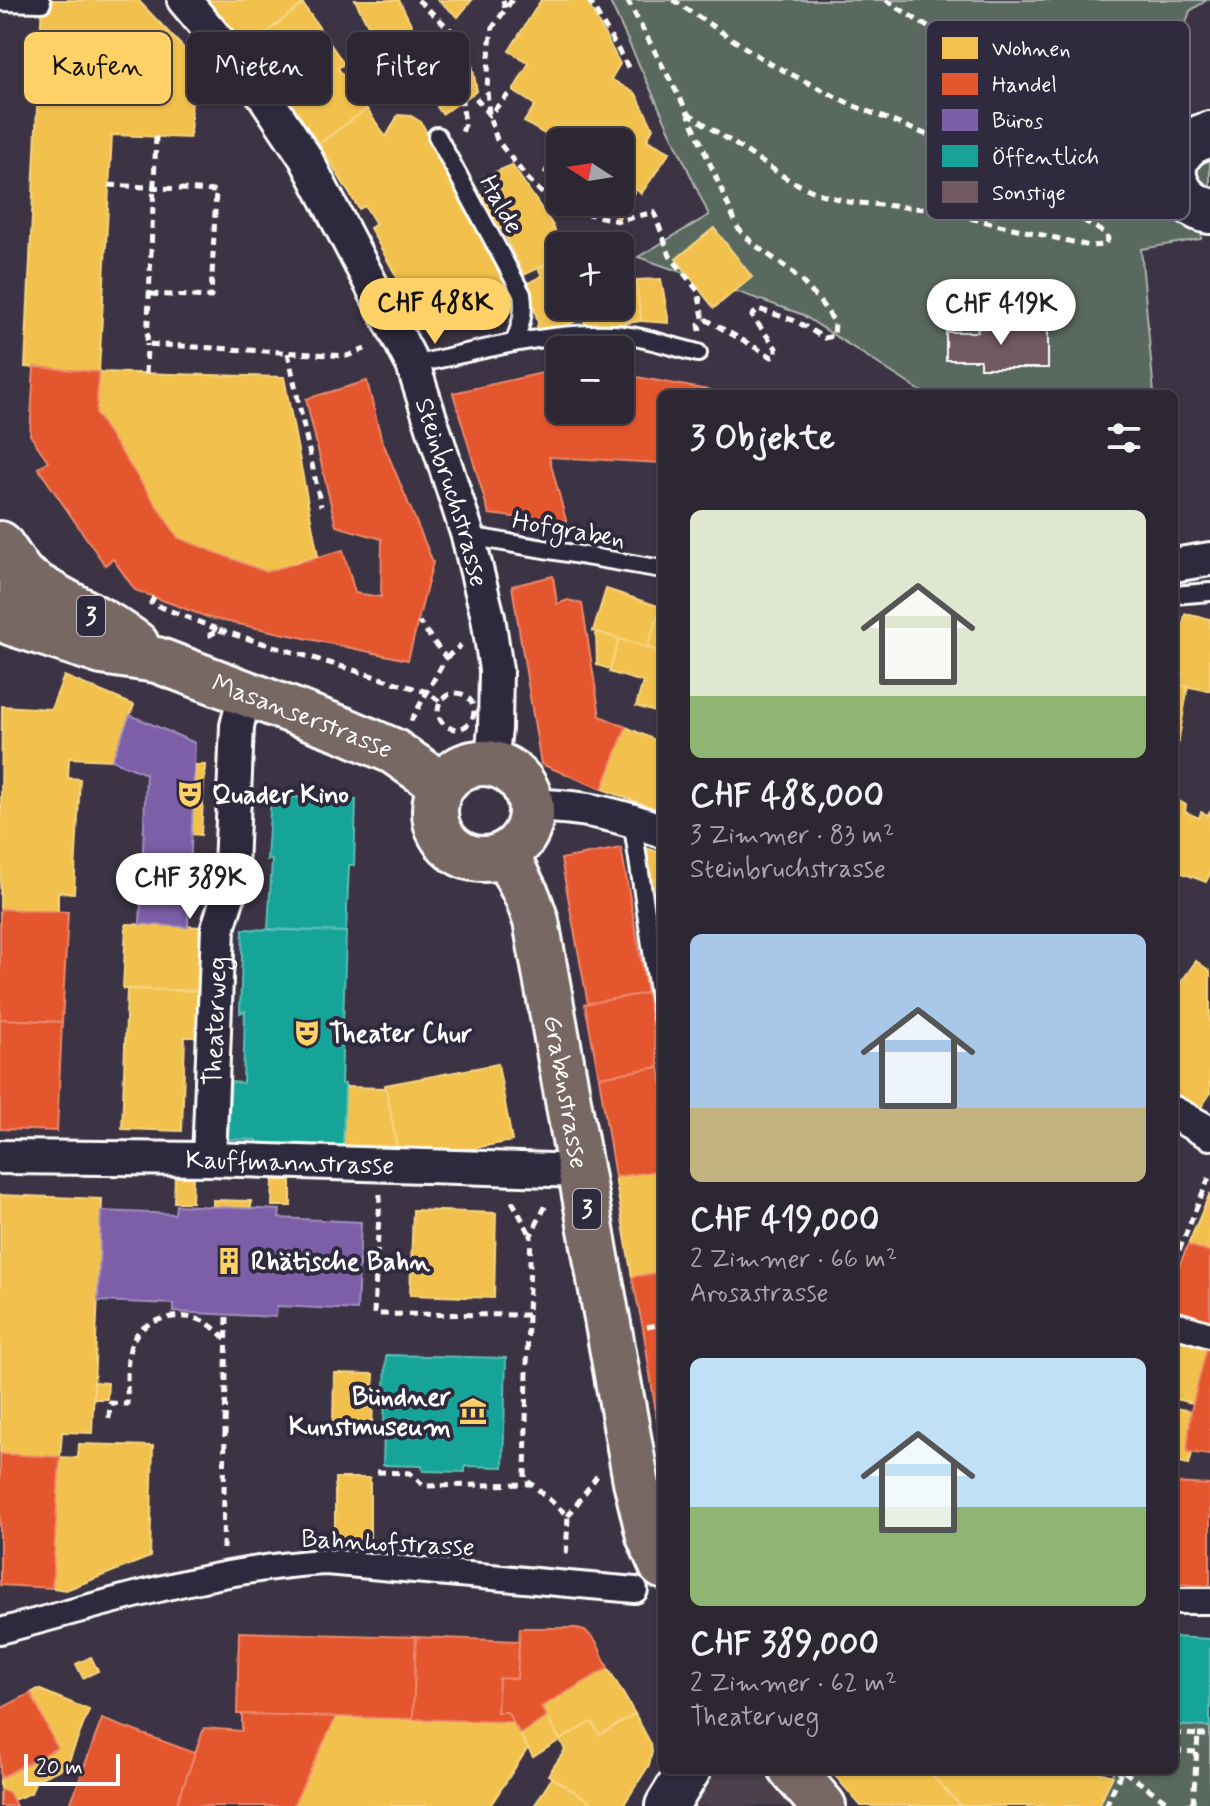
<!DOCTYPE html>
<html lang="de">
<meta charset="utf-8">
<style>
body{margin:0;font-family:Mynerve,sans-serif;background:#352f3b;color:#f1f3f6;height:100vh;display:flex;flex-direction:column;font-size:30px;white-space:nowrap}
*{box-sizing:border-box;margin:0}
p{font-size:26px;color:#a7a5ac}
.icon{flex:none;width:44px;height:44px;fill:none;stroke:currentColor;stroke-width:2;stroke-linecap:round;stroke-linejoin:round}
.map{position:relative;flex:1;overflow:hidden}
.drawer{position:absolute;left:658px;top:390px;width:520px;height:1384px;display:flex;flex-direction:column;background:#2d2733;border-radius:12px;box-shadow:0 2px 6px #0004,0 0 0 2px #48444e}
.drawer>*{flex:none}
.banner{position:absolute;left:24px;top:32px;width:514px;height:72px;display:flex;gap:16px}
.needle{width:52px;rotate:282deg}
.buttons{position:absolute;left:546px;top:128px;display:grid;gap:16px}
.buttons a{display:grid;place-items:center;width:88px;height:88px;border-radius:12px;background:#2d2733;box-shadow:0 2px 6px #0004,0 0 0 2px #48444e;font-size:40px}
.scale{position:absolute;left:24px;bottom:20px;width:96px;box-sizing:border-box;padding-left:8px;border:4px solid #fff;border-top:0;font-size:22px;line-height:28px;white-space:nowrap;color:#fff;-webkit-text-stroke:6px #2f2a3d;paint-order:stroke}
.price{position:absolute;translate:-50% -68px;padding:0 18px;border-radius:28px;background:#fff;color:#222;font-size:26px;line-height:52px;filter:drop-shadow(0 2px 4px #0008)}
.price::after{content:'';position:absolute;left:50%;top:48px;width:24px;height:18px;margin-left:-12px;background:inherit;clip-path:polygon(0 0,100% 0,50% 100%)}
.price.selected{background:#ffd166;color:#111}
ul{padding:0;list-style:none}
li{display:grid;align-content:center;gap:16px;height:424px;padding:0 32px}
li span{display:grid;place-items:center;height:248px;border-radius:12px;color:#555}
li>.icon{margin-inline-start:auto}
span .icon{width:144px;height:144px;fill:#fffc;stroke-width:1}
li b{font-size:34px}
h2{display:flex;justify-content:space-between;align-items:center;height:96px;padding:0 32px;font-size:34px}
.tag{padding:0 28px;border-radius:12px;background:#2d2733;box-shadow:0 2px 6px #0004,0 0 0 2px #48444e;font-size:28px;line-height:72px}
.tag.selected{background:#ffd166;color:#111}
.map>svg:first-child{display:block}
.built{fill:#4c3f4c}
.green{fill:#5a695f;stroke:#acb4af;stroke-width:2}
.homes{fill:#f2c14e;stroke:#f6d483;stroke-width:2}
.shops{fill:#e4572e;stroke:#ec896d;stroke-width:2}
.offices{fill:#7b5ea7;stroke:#a38ec1;stroke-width:2}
.public{fill:#17a398;stroke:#5dbfb7;stroke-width:2}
.building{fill:#715a60;stroke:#fff;stroke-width:2}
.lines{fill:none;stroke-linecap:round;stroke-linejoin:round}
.service-casing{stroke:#fff;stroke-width:22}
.pedestrian-casing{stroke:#fff;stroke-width:30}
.minor-casing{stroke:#fff;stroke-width:38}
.tertiary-casing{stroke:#fff;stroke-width:48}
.secondary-casing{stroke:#fff;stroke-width:50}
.primary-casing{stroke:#fff;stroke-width:50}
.path{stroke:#fff;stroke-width:5;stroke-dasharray:8 6;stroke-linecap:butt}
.service{stroke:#2f2a3d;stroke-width:16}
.pedestrian{stroke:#2f2a3d;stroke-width:24}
.minor{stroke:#2f2a3d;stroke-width:32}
.tertiary{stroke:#2f2a3d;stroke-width:42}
.secondary{stroke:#2f2a3d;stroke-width:44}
.primary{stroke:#776864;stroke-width:44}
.labels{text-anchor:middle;stroke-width:8;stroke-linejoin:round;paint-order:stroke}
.shield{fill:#2f2a3d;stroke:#c1bfc5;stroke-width:2}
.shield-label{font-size:24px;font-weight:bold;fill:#fff}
.street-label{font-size:26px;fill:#fff;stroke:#2f2a3d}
.poi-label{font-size:26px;font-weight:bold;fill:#fff;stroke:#2f2a3d;text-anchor:start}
.key{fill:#2f2a3d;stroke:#6d6a77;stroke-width:2}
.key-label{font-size:22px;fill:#fff}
</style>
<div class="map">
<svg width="1210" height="1806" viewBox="0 0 1210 1806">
<rect width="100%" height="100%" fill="#3c3444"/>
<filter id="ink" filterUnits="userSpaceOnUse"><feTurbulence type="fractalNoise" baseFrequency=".0125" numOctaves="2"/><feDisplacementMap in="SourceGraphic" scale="16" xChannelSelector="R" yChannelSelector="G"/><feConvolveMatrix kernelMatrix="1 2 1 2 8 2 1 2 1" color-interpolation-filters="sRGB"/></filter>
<g filter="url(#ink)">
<!-- built -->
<polygon class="built" points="671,1770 762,1770 793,1806 649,1806"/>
<!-- green -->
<g class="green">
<polygon points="609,0 1207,0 1190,11 1165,87 1186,145 1210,134 1210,211 1205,211 1201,239 1141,249 1154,394 925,394 801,314 638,257 709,215"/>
<polygon points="1174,1725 1210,1727 1210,1806 1098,1806 1114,1770 1174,1770"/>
</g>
<!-- homes -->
<g class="homes">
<polygon points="42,0 138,0 194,59 190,138 112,135 99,372 25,367"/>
<polygon points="207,0 300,0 303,4 248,47"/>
<polygon points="355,0 399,0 416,34 381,51"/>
<polygon points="438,0 472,0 458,17"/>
<polygon points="541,0 583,0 588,3 620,64 611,79 636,94 653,128 647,140 670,152 641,194 636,189 619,218 593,202 620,202 620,142 560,143 524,122 535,105 513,91 529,63 509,51"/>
<polygon points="303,4 344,64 338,68 367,109 319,144 248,47"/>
<polygon points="466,33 477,91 442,114 437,107 466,88 455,35"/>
<polygon points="367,109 386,137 398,115 411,116 421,122 514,290 425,329 370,228 376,224 365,206 359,209 319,144"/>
<polygon points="560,145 560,182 544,172"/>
<polygon points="512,165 552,224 562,246 560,246 560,258 524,275 501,228 497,231 480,196 489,191 481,178"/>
<polygon points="714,228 752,277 714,308 676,259"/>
<polygon points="560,258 560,306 580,306 583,318 554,331 536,331 538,323 528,283 542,276 538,268"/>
<polygon points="661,279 669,323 641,321 636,280"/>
<polygon points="636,280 641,321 586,329 580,306 620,306 620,281"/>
<polygon points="99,372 284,377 318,556 266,572 178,538 96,414"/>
<polygon points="606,589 661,607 647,648 593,631"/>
<polygon points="661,607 662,607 662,652 647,648"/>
<polygon points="1185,614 1210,619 1210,691 1174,684 1176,674 1182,676 1183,672 1174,670"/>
<polygon points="596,632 619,639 610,669 597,665"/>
<polygon points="619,639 662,652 662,695 658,713 636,706 643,682 609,672"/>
<polygon points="64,676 134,705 112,760 69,758 68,778 80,779 74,893 58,892 58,912 0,909 2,706 51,709"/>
<polygon points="1174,684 1188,687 1174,766"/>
<polygon points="626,727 662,743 659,755 662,756 662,811 602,789"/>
<polygon points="195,765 205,765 201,835 191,834"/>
<polygon points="1174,798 1186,805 1185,812 1199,818 1201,812 1208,815 1210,811 1210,874 1206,882 1174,870"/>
<polygon points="646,848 662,853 662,911 651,909"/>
<polygon points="651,909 662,911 662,967"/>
<polygon points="126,924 204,927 201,991 123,989"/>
<polygon points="1196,961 1210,971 1210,1094 1197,1113 1174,1096 1174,992"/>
<polygon points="127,989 201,991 199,1037 185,1037 182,1131 122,1129"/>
<polygon points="498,1064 512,1141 400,1162 385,1085"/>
<polygon points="345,1087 386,1088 397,1148 343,1146"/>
<polygon points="662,1170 662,1272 632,1277 615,1177"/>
<polygon points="175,1176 193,1177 192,1202 174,1202"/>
<polygon points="273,1180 291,1180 291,1206 272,1206"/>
<polygon points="1210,1193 1210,1252 1188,1245"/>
<polygon points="0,1195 102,1199 92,1433 62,1432 60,1457 0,1454"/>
<polygon points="213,1200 251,1201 251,1208 213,1207"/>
<polygon points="413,1210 496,1213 494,1298 410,1295"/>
<polygon points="1176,1336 1207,1347 1193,1403 1174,1399"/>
<polygon points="334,1373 374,1374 372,1431 343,1431 333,1423"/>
<polygon points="94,1382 108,1383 107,1399 94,1399"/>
<polygon points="1174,1399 1177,1399 1175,1408 1191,1411 1187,1452 1192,1453 1189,1465 1174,1460"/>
<polygon points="79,1444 153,1446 150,1557 66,1590 52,1588 60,1457 78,1458"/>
<rect x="335" y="1478" width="35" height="67"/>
<polygon points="91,1657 98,1671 83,1678 76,1664"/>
<polygon points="608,1668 635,1714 600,1735 592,1722 560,1740 541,1707"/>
<polygon points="38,1689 89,1710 67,1766 36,1780 31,1793 13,1800 9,1792 0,1790 0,1778 57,1748 31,1693"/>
<polygon points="635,1714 651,1744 652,1752 649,1765 623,1806 597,1806 548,1775 565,1750 560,1740 592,1722 600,1735"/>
<polygon points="336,1717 513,1722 528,1748 490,1806 293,1806"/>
<polygon points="547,1717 560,1740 533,1757 520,1734"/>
<polygon points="830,1770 927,1770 961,1806 861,1806"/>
<polygon points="927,1770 1093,1770 1113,1776 1098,1806 961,1806"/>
<polygon points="552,1778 597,1806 534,1806"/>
</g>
<!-- shops -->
<g class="shops">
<polygon points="34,367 99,372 96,414 178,538 266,572 343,550 355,593 381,597 382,539 336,526 306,399 367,381 381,438 433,562 408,660 210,618 135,590 113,559 105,565 38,468 48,461 30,435"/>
<polygon points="560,369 560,410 620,410 620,374 730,394 662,394 662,463 549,457 567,524 489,514 453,393"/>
<polygon points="553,576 557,604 568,600 582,604 600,716 626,727 602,789 541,764 512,586"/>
<polygon points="621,848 647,993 588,1004 561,859"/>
<polygon points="0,909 68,912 62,1022 0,1019"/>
<polygon points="647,993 659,1067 599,1077 585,1004"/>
<polygon points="0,1019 62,1022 57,1131 0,1129"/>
<polygon points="659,1067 662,1087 662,1170 615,1177 599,1077"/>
<polygon points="1188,1245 1210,1252 1210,1331 1174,1320 1174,1278"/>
<polygon points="662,1272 662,1433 659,1433 643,1328 632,1277"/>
<polygon points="1207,1347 1210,1348 1210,1455 1187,1452 1191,1411"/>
<polygon points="0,1454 60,1457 52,1588 0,1585"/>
<polygon points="1174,1483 1210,1485 1210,1586 1174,1584"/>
<polygon points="520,1628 576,1628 587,1632 597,1643 608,1668 541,1707 547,1717 520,1734 507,1712 497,1712 499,1678 517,1679"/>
<polygon points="239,1632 416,1637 413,1719 237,1714"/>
<polygon points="416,1637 519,1641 517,1679 499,1678 497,1712 507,1712 513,1722 413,1719"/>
<polygon points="31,1693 57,1748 0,1778 0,1709"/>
<polygon points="242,1714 336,1717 293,1806 176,1806 204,1728 242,1731"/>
<polygon points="102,1719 195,1753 176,1806 83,1806 71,1802"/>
<polygon points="0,1790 9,1792 16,1806 0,1806"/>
</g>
<!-- offices -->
<g class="offices">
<polygon points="130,715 195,743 188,927 140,924 146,774 112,760"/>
<polygon points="176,1205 280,1210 279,1218 361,1222 357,1310 277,1306 276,1317 174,1312 174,1304 98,1301 101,1211 175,1214"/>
</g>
<!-- public -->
<g class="public">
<polygon points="271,796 356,800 354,865 349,865 346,932 268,929 272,860 267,860"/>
<polygon points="243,929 346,932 341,1084 345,1084 343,1146 257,1144 257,1140 228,1139 231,1082 243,1083 245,1011 240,1013"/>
<polygon points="386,1355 506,1358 503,1467 465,1466 465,1472 423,1471 422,1466 383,1465"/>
<polygon points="1174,1637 1210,1639 1210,1727 1174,1725"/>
</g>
<!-- building -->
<polygon class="building" points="977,328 1048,328 1048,368 980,368 980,360 946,360 946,332 978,332"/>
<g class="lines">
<!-- service casing -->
<g class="service-casing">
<g id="service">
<polyline points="0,2 42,3"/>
<path d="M437,136L522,294C525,312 521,325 514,343"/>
<path d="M413,365C477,351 548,331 614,334C643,336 669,346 698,353"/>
<polyline points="468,536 662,569"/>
<polyline points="1174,595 1210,592"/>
<polyline points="632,820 662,1017"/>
</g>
</g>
<!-- pedestrian casing -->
<g class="pedestrian-casing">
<g id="pedestrian">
<polyline points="1174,1324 1210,1335"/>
<polyline points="1174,1601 1210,1601"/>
<path d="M0,1631C108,1603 214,1568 326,1562L635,1590"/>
</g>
</g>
<!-- minor casing -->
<g class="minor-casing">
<g id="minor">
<path id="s1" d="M184,0L263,94L305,157L413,365L468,536L488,617L496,670L495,729L491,763"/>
<polyline points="1174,565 1210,559"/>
<path d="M532,806C578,805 619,814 662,831"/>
<polyline points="1174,1113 1210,1133"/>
<path id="s2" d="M0,1157L209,1159L581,1171"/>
<path id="s3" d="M209,1159L218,928L230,890L237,726L245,693"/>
</g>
</g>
<!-- tertiary casing -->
<g class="tertiary-casing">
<polyline id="tertiary" points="667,1806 689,1770"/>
</g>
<!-- secondary casing -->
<g class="secondary-casing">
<path id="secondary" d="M1210,134C1202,137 1193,140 1187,145C1159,168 1179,206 1210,211"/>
</g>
<!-- primary casing -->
<g class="primary-casing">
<g id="primary">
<polyline points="0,544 22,576 22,603"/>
<path d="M22,576C59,602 101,617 136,644"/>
<path id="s4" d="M12,623L102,652L157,660L344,730L393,751L442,785"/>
<circle cx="483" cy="811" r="48"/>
<path id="s5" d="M506,855L528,898L536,921L636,1481L649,1536L662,1566"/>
<polyline points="792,1770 823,1806"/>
</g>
</g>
<!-- path -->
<g class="path">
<polyline points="418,0 452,31 465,123 462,133"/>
<polyline points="503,0 505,9"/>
<polyline points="512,0 493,27 490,42 487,89 489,115 497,140 527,178 549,200 562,208 619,221 654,212 670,256 698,291 704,323"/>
<polyline points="589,0 631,72"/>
<path d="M627,0L688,113L738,228C753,246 770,255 788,269C807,285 822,303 835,323L834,336L824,338L796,321L758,309L752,316L776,348V355L772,357L707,320L699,324L700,331"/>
<polyline points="673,0 767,62 852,105 970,152"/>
<polyline points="886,0 1138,163"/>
<polyline points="476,98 489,115 510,93"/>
<polyline points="688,113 789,180 817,193 849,202 925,209 965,217 1090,246 1105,245 1108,239 1106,234 972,153 969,146 976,144 1018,154 1082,162 1136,180"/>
<polyline points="156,137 147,344 347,356 365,349"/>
<polyline points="109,185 216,191 211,297 150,294"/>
<polyline points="288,353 321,506"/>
<polyline points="146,374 147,344"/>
<polyline points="154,597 151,603 219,630 206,637"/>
<polyline points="219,630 427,692 441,702"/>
<polyline points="446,658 461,645"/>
<circle cx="456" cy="711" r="18"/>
<polyline points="411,721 446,658 419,622"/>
<polyline points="380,1194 374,1314 528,1315 531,1235 547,1203"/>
<polyline points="512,1201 530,1234"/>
<polyline points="1174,1263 1210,1175"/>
<polyline points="528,1315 525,1479 531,1484"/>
<polyline points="647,1327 662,1324"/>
<path d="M109,1418L110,1403L127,1404C128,1384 124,1354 135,1337C146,1317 184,1312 203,1321C212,1325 219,1333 227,1340"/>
<polyline points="377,1472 410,1473 424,1486 532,1484 568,1516 566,1559"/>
<polyline points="568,1516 597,1476"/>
<polyline points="223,1549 227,1315"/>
<polyline points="1174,1733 1198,1735 1193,1803"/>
<polyline points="1198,1735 1210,1735"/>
<polyline points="1174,1751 1197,1752"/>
<polyline points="1106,1806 1122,1770 1173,1806"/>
<polyline points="1184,1806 1193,1803 1201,1806"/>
</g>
<!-- service -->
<use href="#service" class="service"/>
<!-- pedestrian -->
<use href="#pedestrian" class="pedestrian"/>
<!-- minor -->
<use href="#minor" class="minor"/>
<!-- tertiary -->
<use href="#tertiary" class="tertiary"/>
<!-- secondary -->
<use href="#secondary" class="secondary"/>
<!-- primary -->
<use href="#primary" class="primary"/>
</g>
</g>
<!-- icons -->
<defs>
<g id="theatre-bare" transform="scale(2.16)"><path d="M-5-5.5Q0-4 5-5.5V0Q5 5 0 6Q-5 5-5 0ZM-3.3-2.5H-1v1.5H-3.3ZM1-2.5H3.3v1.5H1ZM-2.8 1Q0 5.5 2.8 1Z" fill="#ffd166" stroke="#2f2a3d" stroke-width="2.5" paint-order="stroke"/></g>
<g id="building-bare" transform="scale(2.16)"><path d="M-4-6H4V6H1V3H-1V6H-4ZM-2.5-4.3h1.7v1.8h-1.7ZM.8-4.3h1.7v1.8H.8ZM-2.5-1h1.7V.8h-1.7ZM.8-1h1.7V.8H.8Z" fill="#ffd166" stroke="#2f2a3d" stroke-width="2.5" paint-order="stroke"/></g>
<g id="museum-bare" transform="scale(2.16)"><path d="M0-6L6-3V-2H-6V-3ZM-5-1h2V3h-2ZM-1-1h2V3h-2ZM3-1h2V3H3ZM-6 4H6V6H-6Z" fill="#ffd166" stroke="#2f2a3d" stroke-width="2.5" paint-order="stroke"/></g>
</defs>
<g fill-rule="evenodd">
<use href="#theatre-bare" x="190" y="794"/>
<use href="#theatre-bare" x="307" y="1033"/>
<use href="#building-bare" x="229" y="1261"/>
<use href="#museum-bare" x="473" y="1411"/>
</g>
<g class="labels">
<!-- shield labels -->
<g class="shield">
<rect x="77" y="596" width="28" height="40" rx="6"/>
<rect x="573" y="1189" width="28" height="40" rx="6"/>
</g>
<g class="shield-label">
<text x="91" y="624">3</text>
<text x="587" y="1217">3</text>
</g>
<!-- street labels -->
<g class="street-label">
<text transform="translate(502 204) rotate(61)" y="9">Halde</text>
<text dy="9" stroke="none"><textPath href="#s1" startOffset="566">Steinbruchstrasse</textPath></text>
<text transform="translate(569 529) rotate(10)" y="9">Hofgraben</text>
<text dy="9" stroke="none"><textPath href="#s4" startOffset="306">Masanserstrasse</textPath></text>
<text dy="9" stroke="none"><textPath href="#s3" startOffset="138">Theaterweg</textPath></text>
<text dy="9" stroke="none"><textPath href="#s5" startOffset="246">Grabenstrasse</textPath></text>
<text dy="9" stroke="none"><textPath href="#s2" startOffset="290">Kauffmannstrasse</textPath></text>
<text transform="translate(388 1542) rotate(3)" y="9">Bahnhofstrasse</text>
</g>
<!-- poi labels -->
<g class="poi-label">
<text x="212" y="803">Quader Kino</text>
<text x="329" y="1042">Theater Chur</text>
<text x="251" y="1270">Rhätische Bahn</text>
<text x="451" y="1405" text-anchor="end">Bündner<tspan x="451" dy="30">Kunstmuseum</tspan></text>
</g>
</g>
<!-- legend -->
<rect x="926" y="20" width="264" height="200" rx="12" class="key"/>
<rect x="942" y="37" width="36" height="22" fill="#f2c14e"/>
<rect x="942" y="73" width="36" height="22" fill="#e4572e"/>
<rect x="942" y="109" width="36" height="22" fill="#7b5ea7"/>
<rect x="942" y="145" width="36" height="22" fill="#17a398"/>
<rect x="942" y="181" width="36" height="22" fill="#715a60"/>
<g class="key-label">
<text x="992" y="56">Wohnen</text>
<text x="992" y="92">Handel</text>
<text x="992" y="128">Büros</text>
<text x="992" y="164">Öffentlich</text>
<text x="992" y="200">Sonstige</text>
</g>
</svg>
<div class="buttons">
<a><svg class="needle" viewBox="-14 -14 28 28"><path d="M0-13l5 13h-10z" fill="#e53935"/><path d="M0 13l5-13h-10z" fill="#a7a5ac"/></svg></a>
<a>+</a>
<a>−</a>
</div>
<div class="scale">20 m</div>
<b class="price selected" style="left:435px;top:346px">CHF 488K</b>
<b class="price" style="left:1001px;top:347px">CHF 419K</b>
<b class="price" style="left:190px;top:921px">CHF 389K</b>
<div class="banner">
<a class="tag selected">Kaufen</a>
<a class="tag">Mieten</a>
<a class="tag">Filter</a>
</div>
<section class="drawer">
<h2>3 Objekte<svg class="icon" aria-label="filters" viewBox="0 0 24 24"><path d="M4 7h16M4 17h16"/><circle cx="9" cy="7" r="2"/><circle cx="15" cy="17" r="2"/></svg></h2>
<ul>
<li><span style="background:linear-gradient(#dfe7d0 75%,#8fb573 0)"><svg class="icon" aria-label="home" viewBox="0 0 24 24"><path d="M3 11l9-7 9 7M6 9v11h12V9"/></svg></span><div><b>CHF 488,000</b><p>3 Zimmer · 83 m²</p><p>Steinbruchstrasse</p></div></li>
<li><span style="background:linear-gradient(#a9c7e8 70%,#c2b280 0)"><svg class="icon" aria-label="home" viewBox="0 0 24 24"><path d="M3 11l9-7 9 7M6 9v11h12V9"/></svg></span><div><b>CHF 419,000</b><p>2 Zimmer · 66 m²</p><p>Arosastrasse</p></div></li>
<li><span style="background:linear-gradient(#bfe0f5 60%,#8fb573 0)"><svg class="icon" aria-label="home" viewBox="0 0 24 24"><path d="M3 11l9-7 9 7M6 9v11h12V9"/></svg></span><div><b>CHF 389,000</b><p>2 Zimmer · 62 m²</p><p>Theaterweg</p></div></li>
</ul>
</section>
</div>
